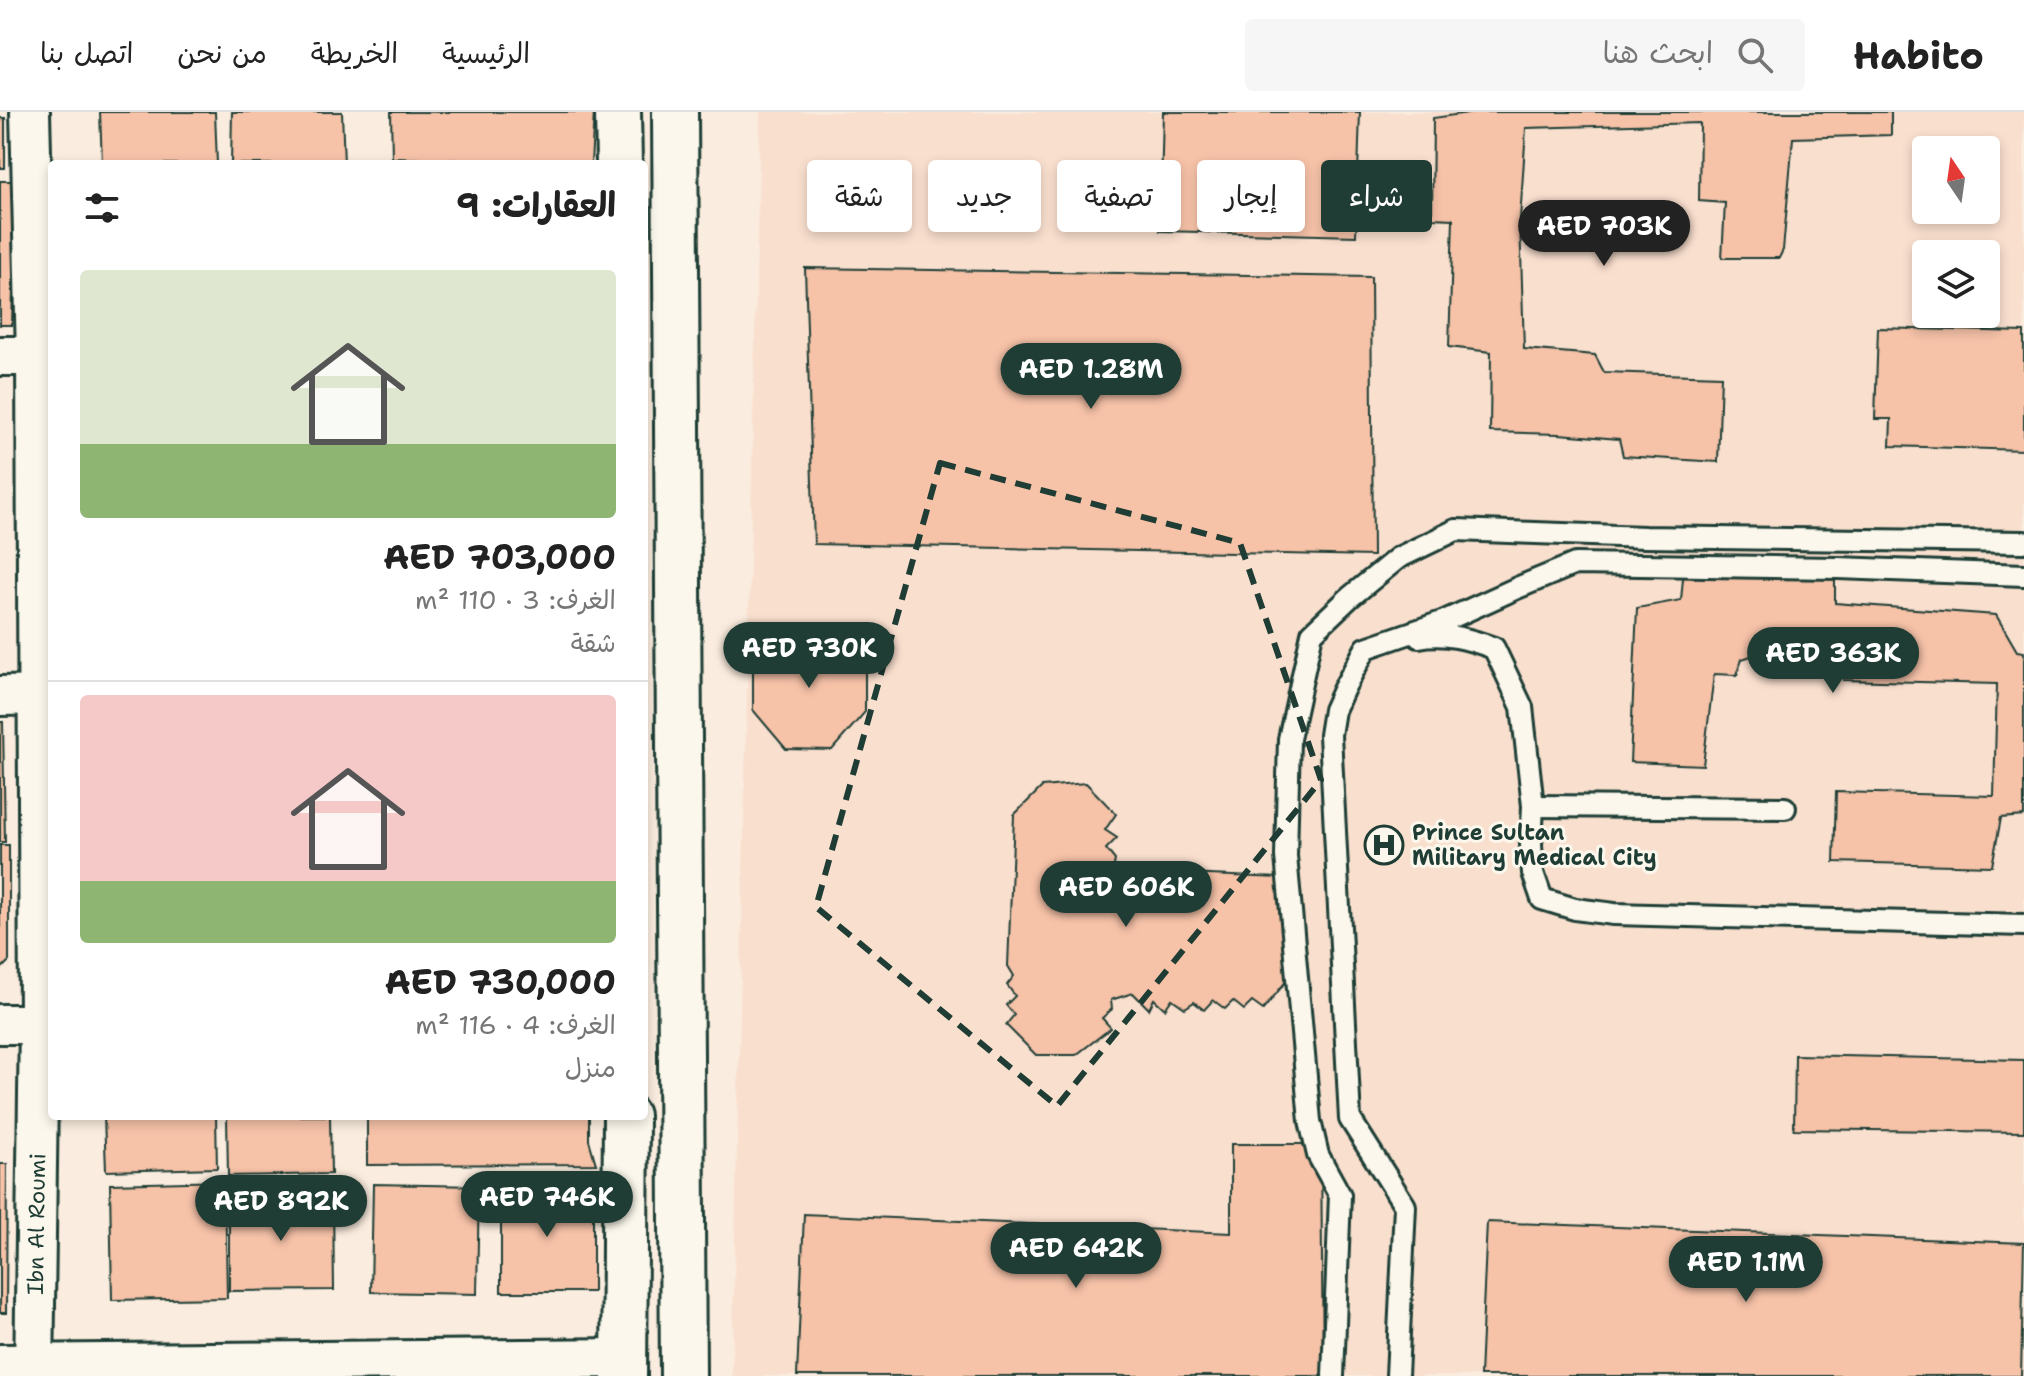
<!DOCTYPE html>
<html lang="ar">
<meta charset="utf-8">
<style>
body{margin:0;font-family:"Shantell Sans","Playpen Sans Arabic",sans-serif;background:#f6f6f6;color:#222;direction:rtl;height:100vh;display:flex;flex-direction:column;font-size:30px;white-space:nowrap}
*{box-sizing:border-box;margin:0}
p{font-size:26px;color:#767676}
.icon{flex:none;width:44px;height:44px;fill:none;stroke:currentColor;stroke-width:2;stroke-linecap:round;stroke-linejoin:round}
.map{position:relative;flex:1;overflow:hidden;direction:ltr}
.side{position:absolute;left:48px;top:48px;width:600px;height:960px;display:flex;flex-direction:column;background:#fff;border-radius:8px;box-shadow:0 4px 12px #0003;direction:rtl}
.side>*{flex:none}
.hud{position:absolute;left:672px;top:48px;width:760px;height:72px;direction:rtl;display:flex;gap:16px}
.needle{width:52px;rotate:347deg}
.controls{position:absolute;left:1912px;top:24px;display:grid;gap:16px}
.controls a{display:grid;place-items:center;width:88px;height:88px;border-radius:8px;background:#fff;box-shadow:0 4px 12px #0003;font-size:40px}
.price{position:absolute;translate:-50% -68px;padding:0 18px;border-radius:28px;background:#1f3d34;color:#fff;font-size:26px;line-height:52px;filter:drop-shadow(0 2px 4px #0008)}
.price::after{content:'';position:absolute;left:50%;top:48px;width:24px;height:18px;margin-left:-12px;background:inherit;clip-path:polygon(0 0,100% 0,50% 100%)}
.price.active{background:#222;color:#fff}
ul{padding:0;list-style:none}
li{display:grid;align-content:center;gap:16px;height:424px;padding:0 32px}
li+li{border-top:2px solid #e0e0e0}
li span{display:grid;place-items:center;height:248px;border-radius:8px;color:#555}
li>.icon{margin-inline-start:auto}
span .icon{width:144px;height:144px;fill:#fffc;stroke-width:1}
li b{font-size:34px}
h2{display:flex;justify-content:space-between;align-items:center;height:96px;padding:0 32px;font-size:34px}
.chip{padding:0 28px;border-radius:8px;background:#fff;box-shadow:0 4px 12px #0003;font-size:28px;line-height:72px}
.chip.active{background:#1f3d34;color:#fff}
header{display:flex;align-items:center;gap:48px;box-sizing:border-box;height:112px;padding:0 40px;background:#fff;border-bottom:2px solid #e0e0e0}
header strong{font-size:38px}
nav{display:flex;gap:44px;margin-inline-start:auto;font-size:28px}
.search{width:560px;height:72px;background:#f6f6f6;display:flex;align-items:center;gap:20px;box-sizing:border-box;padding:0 28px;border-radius:8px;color:#767676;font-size:30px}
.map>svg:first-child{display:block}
.built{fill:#f9dfce;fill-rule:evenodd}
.building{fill:#f6c2a8;stroke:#1f3d34;stroke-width:2}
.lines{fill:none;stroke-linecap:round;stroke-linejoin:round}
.lane-casing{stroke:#1f3d34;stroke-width:26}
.street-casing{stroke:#1f3d34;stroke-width:44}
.secondary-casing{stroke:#1f3d34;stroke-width:50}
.lane{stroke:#fbf7ec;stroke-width:20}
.street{stroke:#fbf7ec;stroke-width:38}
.secondary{stroke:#fbf7ec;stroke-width:44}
.marked{fill:none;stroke:#1f3d34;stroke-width:6;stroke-dasharray:16 10;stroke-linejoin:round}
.labels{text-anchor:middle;stroke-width:6;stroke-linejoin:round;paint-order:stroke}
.poi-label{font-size:22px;font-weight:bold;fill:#1f3d34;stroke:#fbf7ec;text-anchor:start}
.street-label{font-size:22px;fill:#1f3d34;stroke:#fbf7ec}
</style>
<header>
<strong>Habito</strong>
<div class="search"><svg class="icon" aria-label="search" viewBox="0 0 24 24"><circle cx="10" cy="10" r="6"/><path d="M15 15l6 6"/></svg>ابحث هنا</div>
<nav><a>الرئيسية</a><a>الخريطة</a><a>من نحن</a><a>اتصل بنا</a></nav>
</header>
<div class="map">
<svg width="2024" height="1264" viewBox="0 0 2024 1264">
<rect width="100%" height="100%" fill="#faecde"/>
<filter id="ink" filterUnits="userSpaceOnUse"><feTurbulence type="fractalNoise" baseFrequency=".0125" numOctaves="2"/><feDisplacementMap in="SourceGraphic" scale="16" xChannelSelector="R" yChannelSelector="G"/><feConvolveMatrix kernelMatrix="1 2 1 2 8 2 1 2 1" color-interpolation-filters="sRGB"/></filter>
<g filter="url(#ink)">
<!-- built -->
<path class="built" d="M760,0H2024V1264H732ZM1926,38H1986V98H1926ZM1926,142H1986V202H1926Z"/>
<!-- building -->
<g class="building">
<polygon points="100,0 215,0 217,52 102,52"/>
<polygon points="232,0 342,0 344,52 231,52"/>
<polygon points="391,0 594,0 591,52 392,46"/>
<polygon points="1163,0 1360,0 1356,124 1160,119"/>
<polygon points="1475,0 1891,0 1891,23 1793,26 1783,138 1779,146 1722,146 1725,91 1699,89 1700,11 1526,16 1520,108 1524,237 1595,243 1604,260 1721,264 1718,350 1623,344 1619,327 1559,322 1490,320 1491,240 1449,235 1453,107 1432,106 1433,6"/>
<rect x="0" y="6" width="5" height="50"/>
<polygon points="0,69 16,69 12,213 0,213"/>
<polygon points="805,156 1371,165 1373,444 814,432"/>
<polygon points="1878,216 2024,220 2024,338 1890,334 1891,307 1875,307"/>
<polygon points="1684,456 1835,458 1835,491 1996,503 2017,539 2024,540 2024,704 2001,706 1992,754 1834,750 1836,680 1994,684 1997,572 1843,568 1839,534 1769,538 1742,547 1737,563 1714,562 1703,653 1630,650 1637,496 1681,488"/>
<polygon points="786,519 835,521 865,556 865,600 832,638 786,637 753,598 753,558"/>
<polygon points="0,610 3,610 5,730 0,730"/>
<polygon points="1086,671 1116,702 1105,718 1117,726 1106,737 1115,748 1113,759 1281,766 1296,850 1284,872 1263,898 1252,890 1244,898 1233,889 1225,897 1213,888 1204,898 1194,890 1185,896 1172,887 1165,897 1154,887 1149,897 1133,881 1111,888 1112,897 1102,906 1111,916 1076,943 1036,943 1006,913 1014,903 1006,893 1015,884 1007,873 1014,864 1008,854 1014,703 1042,675"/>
<polygon points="0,733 9,733 9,849 0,858"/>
<polygon points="1795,943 2024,948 2024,1020 1794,1017"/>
<polygon points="104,1004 216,1004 217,1056 106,1059"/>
<polygon points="227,1004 330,1004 331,1062 228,1064"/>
<polygon points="367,1004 589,1004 589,1028 596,1052 367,1053"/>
<polygon points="1231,1032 1321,1032 1323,1264 797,1264 804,1102 1231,1121"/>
<polygon points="0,1052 7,1052 6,1201 0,1201"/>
<polygon points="225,1069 227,1186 112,1188 110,1072"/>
<polygon points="373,1072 479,1074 477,1182 371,1180"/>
<rect x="501" y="1074" width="92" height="106"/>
<polygon points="333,1082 334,1178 229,1179 229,1083"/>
<polygon points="1487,1110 2024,1131 2021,1264 1480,1264"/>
</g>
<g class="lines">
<!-- lane casing -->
<g class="lane-casing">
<g id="lane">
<path d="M1419,525C1446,520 1469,527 1494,536L1522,595L1533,694L1531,733L1533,761L1542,787L1575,797L1614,802L2024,813"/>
<polyline points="1533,694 1785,696"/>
<polyline points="1333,1264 1340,1083 1318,1043 1310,1009 1286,744 1289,627 1312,521 1349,486 1398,446 1456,418 1645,425 2024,430"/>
<polyline points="1397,1264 1405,1094 1350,1007 1330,623 1334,598 1344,576 1366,536 1442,510 1517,476 1575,452 1838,456 2024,463"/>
</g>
</g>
<!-- street casing -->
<g class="street-casing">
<g id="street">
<polyline points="30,0 36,244 39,911 34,1264"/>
<polyline points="0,244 52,244"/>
<polyline points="0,584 52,583"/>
<polyline points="0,912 52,912"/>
<polyline points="0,1252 624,1246"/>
</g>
</g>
<!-- secondary casing -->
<g class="secondary-casing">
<g id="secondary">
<polyline points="618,0 619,52"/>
<polyline points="675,0 683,1264"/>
<polyline points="624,1264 626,1004"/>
</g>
</g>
<!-- lane -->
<use href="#lane" class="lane"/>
<!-- street -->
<use href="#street" class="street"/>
<!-- secondary -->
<use href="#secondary" class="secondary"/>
</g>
</g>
<!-- marked area -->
<path class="marked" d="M940,351L1240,431L1321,668L1057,994L816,795Z"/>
<!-- icons -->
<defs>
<g id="hospital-ring" transform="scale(2)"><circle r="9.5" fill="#fbf7ec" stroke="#1f3d34" stroke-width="1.5"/><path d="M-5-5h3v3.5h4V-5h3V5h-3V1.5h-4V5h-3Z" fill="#1f3d34"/></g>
</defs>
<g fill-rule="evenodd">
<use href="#hospital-ring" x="1384" y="733"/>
</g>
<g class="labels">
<!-- poi labels -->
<g class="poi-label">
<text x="1412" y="728">Prince Sultan<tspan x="1412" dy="25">Military Medical City</tspan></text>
</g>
<!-- street labels -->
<g class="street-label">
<text transform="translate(36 1112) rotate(-89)" y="8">Ibn Al Roumi</text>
</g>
</g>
</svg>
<div class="controls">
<a><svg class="needle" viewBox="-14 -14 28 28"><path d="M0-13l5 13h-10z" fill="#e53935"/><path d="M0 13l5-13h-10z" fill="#767676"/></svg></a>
<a><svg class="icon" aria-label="layers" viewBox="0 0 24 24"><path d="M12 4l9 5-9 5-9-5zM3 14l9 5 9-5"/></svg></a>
</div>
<b class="price active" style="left:1604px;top:156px">AED 703K</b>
<b class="price" style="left:1091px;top:299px">AED 1.28M</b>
<b class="price" style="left:809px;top:578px">AED 730K</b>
<b class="price" style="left:1833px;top:583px">AED 363K</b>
<b class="price" style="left:1126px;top:817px">AED 606K</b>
<b class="price" style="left:547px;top:1127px">AED 746K</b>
<b class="price" style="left:281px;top:1131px">AED 892K</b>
<b class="price" style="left:1076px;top:1178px">AED 642K</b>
<b class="price" style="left:1746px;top:1192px">AED 1.1M</b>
<div class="hud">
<a class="chip active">شراء</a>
<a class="chip">إيجار</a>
<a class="chip">تصفية</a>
<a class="chip">جديد</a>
<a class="chip">شقة</a>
</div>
<section class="side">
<h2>العقارات: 9<svg class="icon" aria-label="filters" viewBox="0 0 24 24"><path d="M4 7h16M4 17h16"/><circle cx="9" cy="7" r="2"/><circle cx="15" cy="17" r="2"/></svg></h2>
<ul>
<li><span style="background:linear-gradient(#dfe7d0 70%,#8fb573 0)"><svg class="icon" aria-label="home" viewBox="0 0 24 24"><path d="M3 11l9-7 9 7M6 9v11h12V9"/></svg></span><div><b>AED 703,000</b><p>الغرف: 3 · 110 m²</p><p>شقة</p></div></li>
<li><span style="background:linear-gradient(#f6c9c9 75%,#8fb573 0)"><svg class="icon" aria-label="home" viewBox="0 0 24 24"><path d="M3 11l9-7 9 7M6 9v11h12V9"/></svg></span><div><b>AED 730,000</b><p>الغرف: 4 · 116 m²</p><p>منزل</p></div></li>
</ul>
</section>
</div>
